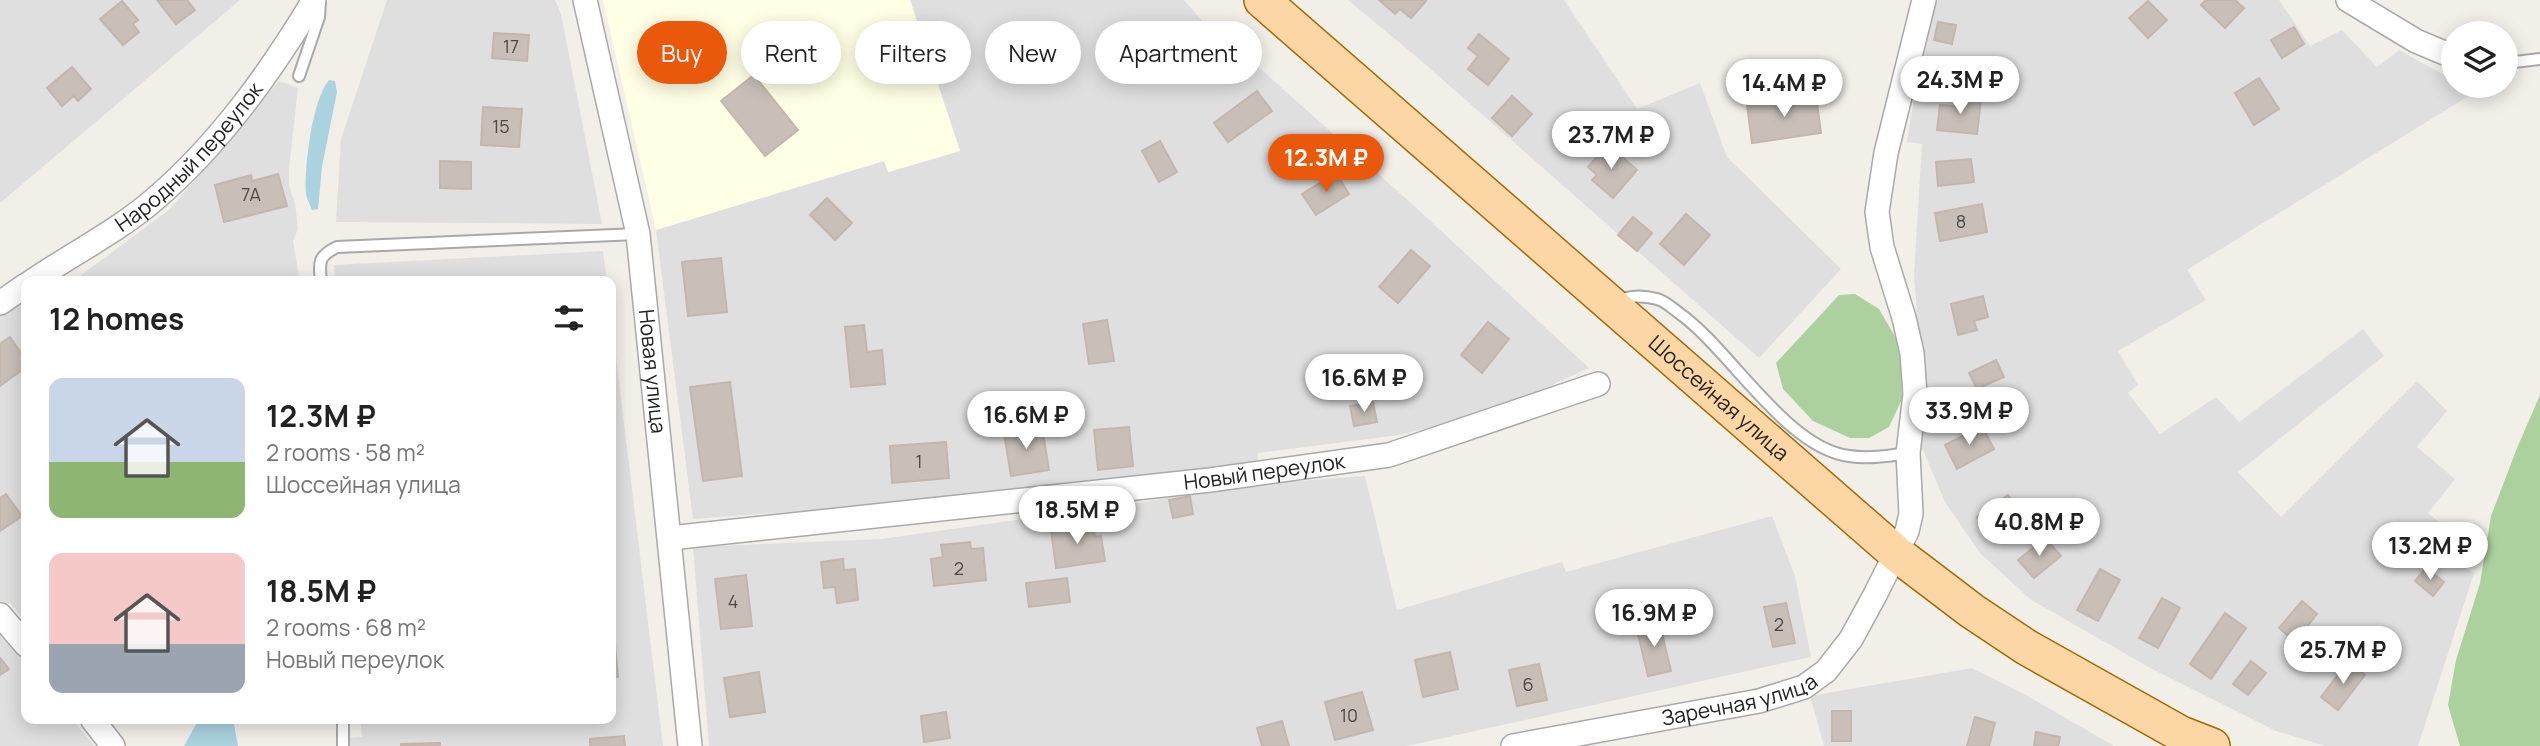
<!DOCTYPE html>
<meta charset="utf-8">
<style>
body{margin:0;font-family:Manrope,sans-serif;background:#f6f6f6;color:#222;height:100vh;display:flex;flex-direction:column;font-size:26px;white-space:nowrap}
*{box-sizing:border-box;margin:0}
p{font-size:23px;color:#767676}
.icon{flex:none;width:38px;height:38px;fill:none;stroke:currentColor;stroke-width:2;stroke-linecap:round;stroke-linejoin:round}
.map{position:relative;flex:1;overflow:hidden}
.sheet{position:absolute;left:21px;top:276px;width:595px;height:448px;display:flex;flex-direction:column;background:#fff;border-radius:14px;box-shadow:0 4px 18px #0003}
.sheet>*{flex:none}
.top-card{position:absolute;left:637px;top:21px;width:665px;height:63px;display:flex;gap:14px}
.controls{position:absolute;left:2441px;top:21px;display:grid;gap:14px}
.controls a{display:grid;place-items:center;width:77px;height:77px;border-radius:50%;background:#fff;box-shadow:0 4px 18px #0003;font-size:35px}
.price{position:absolute;translate:-50% -60px;padding:0 16px;border-radius:24px;background:#fff;color:#222;font-size:23px;line-height:46px;filter:drop-shadow(0 2px 4px #0008)}
.price::after{content:'';position:absolute;left:50%;top:42px;width:21px;height:16px;margin-left:-10px;background:inherit;clip-path:polygon(0 0,100% 0,50% 100%)}
.price.current{background:#ea580c;color:#fff}
ul{padding:0;list-style:none}
li{display:flex;align-items:center;gap:21px;height:175px;padding:0 28px}
li span{display:grid;place-items:center;flex:none;width:196px;height:140px;border-radius:14px;color:#555}
li>.icon{margin-inline-start:auto}
span .icon{width:84px;height:84px;fill:#fffc;stroke-width:1}
li b{font-size:30px}
h2{display:flex;justify-content:space-between;align-items:center;height:84px;padding:0 28px;font-size:30px}
.tag{padding:0 24px;border-radius:32px;background:#fff;box-shadow:0 4px 18px #0003;font-size:24px;line-height:63px}
.tag.current{background:#ea580c;color:#fff}
.map>svg:first-child{display:block}
.residential{fill:#e0dfdf}
.education{fill:#ffffe5}
.forest{fill:#add19e}
.water{fill:#aad3df}
.building{fill:#c7bfb8;stroke:#c4b6ab;stroke-width:2}
.lines{fill:none;stroke-linecap:round;stroke-linejoin:round}
.lane-casing{stroke:#a9a9a9;stroke-width:14}
.street-casing{stroke:#a9a9a9;stroke-width:26}
.primary-casing{stroke:#a06b00;stroke-width:38}
.lane{stroke:#fff;stroke-width:10}
.street{stroke:#fff;stroke-width:23}
.primary{stroke:#fcd6a4;stroke-width:35}
.labels{text-anchor:middle;stroke-width:6;stroke-linejoin:round;paint-order:stroke}
.number-label{font-size:18px;fill:#4b4948}
.street-label{font-size:21px;fill:#222;stroke:#fff}
</style>
<div class="map">
<svg width="2540" height="746" viewBox="0 0 2540 746">
<rect width="100%" height="100%" fill="#f2efe9"/>
<!-- residential -->
<g class="residential">
<polygon points="0,0 240,0 0,203"/>
<polygon points="387,0 555,0 561,14 602,224 336,222 341,139"/>
<polygon points="910,0 1184,0 1239,62 1246,56 1412,204 1589,368 1514,403 1453,422 1399,435 1258,453 1258,462 859,507 693,519 656,230 885,160 889,172 960,151"/>
<polygon points="1348,0 1564,0 1637,109 1700,83 1727,157 1841,269 1759,358 1418,58"/>
<polygon points="1933,0 2279,0 2310,46 2342,30 2377,67 2399,50 2453,80 2454,86 2464,86 2475,92 2187,270 2206,300 2118,351 2138,385 2128,393 2160,434 2216,397 2239,422 2363,329 2384,356 2238,472 2281,517 2417,381 2447,411 2417,447 2455,479 2428,513 2439,522 2429,546 2474,573 2418,746 2326,746 2276,731 2152,669 2030,599 1980,553 1945,502 1920,443 1922,392 1914,274 1922,144 1907,142 1923,41"/>
<polygon points="279,81 298,88 289,169 289,186 295,203 298,229 293,241 300,282 72,282 170,209"/>
<polygon points="603,251 607,282 335,282 334,265"/>
<polygon points="22,301 26,307 26,622 10,603 2,604 0,602 0,316"/>
<polygon points="611,315 663,746 350,746 349,738 362,737 360,719 611,719"/>
<polygon points="1365,476 1397,610 1562,562 1566,572 1772,516 1795,576 1811,657 1407,746 709,746 693,547 881,539 1145,502 1233,486"/>
<polygon points="0,632 26,664 26,719 72,719 94,746 0,746"/>
<polygon points="1972,668 2026,695 2114,746 1824,746 1810,696"/>
</g>
<!-- education -->
<polygon class="education" points="603,0 910,0 960,151 888,172 884,161 656,230"/>
<!-- forest -->
<g class="forest">
<polygon points="1855,294 1879,309 1900,345 1902,399 1889,427 1869,438 1850,438 1813,421 1783,389 1776,363 1839,295"/>
<polygon points="2540,395 2540,746 2460,746 2448,705 2456,660 2480,583 2491,516 2517,448"/>
</g>
<!-- water -->
<g class="water">
<path d="M329,80L335,81L337,92L322,167L318,209L312,210C310,205 307,199 306,194C304,168 312,100 329,80Z"/>
<polygon points="199,719 233,719 238,746 184,746"/>
</g>
<!-- building -->
<g class="building">
<polygon points="157,0 187,0 195,10 176,24"/>
<polygon points="1379,0 1425,0 1426,1 1411,18 1400,9 1395,14"/>
<polygon points="2206,0 2235,0 2244,8 2225,28 2201,5"/>
<polygon points="122,1 138,20 133,24 139,32 123,45 100,19"/>
<polygon points="2148,1 2167,20 2148,38 2129,18"/>
<polygon points="1938,22 1956,25 1952,44 1934,40"/>
<polygon points="1154,23 1164,53 1140,61 1130,31"/>
<polygon points="2294,27 2304,44 2282,58 2271,40"/>
<polygon points="494,33 529,35 527,61 492,58"/>
<polygon points="1479,34 1509,59 1488,85 1468,69 1478,56 1468,48"/>
<polygon points="72,67 91,89 78,101 74,96 62,106 47,88"/>
<polygon points="754,75 798,130 765,156 721,101"/>
<polygon points="2259,78 2279,109 2254,125 2235,93"/>
<polygon points="1257,91 1272,111 1228,142 1214,123"/>
<polygon points="1816,95 1821,133 1752,143 1747,105"/>
<polygon points="1512,96 1532,114 1512,136 1492,118"/>
<polygon points="1957,96 1981,99 1977,134 1937,130 1940,105 1956,106"/>
<polygon points="483,107 522,109 519,147 481,145"/>
<polygon points="1160,141 1177,172 1159,182 1142,151"/>
<polygon points="1608,144 1637,170 1613,198 1592,180 1597,175 1588,167"/>
<polygon points="1971,159 1974,182 1938,186 1936,162"/>
<polygon points="440,161 471,162 471,189 440,188"/>
<polygon points="1336,173 1349,194 1316,215 1302,194"/>
<polygon points="278,174 287,206 224,222 215,185 251,175 252,181"/>
<polygon points="827,198 852,223 835,240 810,215"/>
<polygon points="1982,204 1987,232 1940,241 1935,213"/>
<polygon points="1686,214 1710,235 1684,265 1660,244"/>
<polygon points="1633,217 1652,233 1637,251 1618,235"/>
<polygon points="1411,250 1430,266 1398,303 1379,287"/>
<polygon points="721,258 727,312 688,316 682,262"/>
<polygon points="1983,296 1988,317 1974,321 1977,330 1958,335 1951,304"/>
<polygon points="1107,320 1114,361 1089,364 1083,324"/>
<polygon points="1488,322 1509,339 1482,373 1461,355"/>
<polygon points="864,325 867,352 882,350 885,384 851,387 845,327"/>
<polygon points="10,337 26,360 26,367 0,386 0,344"/>
<polygon points="1996,360 2004,377 1977,389 1969,373"/>
<polygon points="730,382 742,476 703,481 690,387"/>
<polygon points="1373,402 1377,422 1354,426 1350,406"/>
<polygon points="1982,426 1994,449 1957,469 1945,445"/>
<polygon points="1042,427 1049,470 1011,476 1004,433"/>
<polygon points="1129,427 1133,466 1098,470 1094,430"/>
<polygon points="946,442 949,478 892,483 890,446"/>
<polygon points="6,494 22,516 0,531 0,498"/>
<polygon points="2008,495 2020,512 1990,535 1977,517"/>
<polygon points="1190,496 1193,514 1173,518 1169,500"/>
<polygon points="1093,524 1095,537 1101,536 1105,561 1056,568 1051,530"/>
<polygon points="2045,538 2061,556 2034,578 2018,560"/>
<polygon points="970,542 971,549 983,548 986,580 934,586 931,559 943,557 941,545"/>
<polygon points="843,559 844,570 855,569 858,600 837,603 835,587 824,588 821,562"/>
<polygon points="2426,568 2444,582 2433,596 2415,581"/>
<polygon points="2100,569 2120,580 2098,621 2077,610"/>
<polygon points="746,575 752,626 721,629 715,579"/>
<polygon points="1067,578 1070,602 1029,607 1026,583"/>
<polygon points="2162,598 2180,608 2158,648 2139,638"/>
<polygon points="2302,601 2317,614 2295,642 2279,628"/>
<polygon points="1786,603 1795,643 1773,647 1764,607"/>
<polygon points="2225,613 2246,628 2211,679 2190,664"/>
<polygon points="1659,621 1671,671 1648,676 1636,626"/>
<polygon points="615,645 618,677 611,678 611,646"/>
<polygon points="1450,652 1458,689 1423,697 1415,660"/>
<polygon points="0,658 9,669 0,675"/>
<polygon points="2251,661 2266,673 2248,695 2233,684"/>
<polygon points="2348,662 2365,675 2338,710 2321,697"/>
<polygon points="1539,664 1547,700 1517,706 1509,670"/>
<polygon points="759,672 765,712 730,717 724,678"/>
<polygon points="1362,692 1373,730 1335,740 1325,702"/>
<rect x="1832" y="711" width="19" height="30"/>
<polygon points="946,712 950,738 924,742 921,716"/>
<polygon points="1975,717 1995,723 1989,746 1967,746"/>
<polygon points="1282,721 1289,746 1262,746 1257,728"/>
<polygon points="2036,732 2060,737 2058,746 2034,746"/>
<polygon points="624,736 625,746 590,746 590,739"/>
<polygon points="440,743 440,746 401,746 401,744"/>
</g>
<g class="lines">
<!-- lane casing -->
<g class="lane-casing">
<g id="lane">
<polyline points="2506,63 2540,59"/>
<polyline points="299,76 319,17 320,1"/>
<path d="M321,282C319,262 318,256 337,247L638,234"/>
<path d="M1615,301C1630,296 1641,295 1657,299C1665,301 1672,308 1679,313C1730,349 1786,448 1849,456C1868,459 1888,456 1908,453"/>
<polyline points="343,746 343,719"/>
</g>
</g>
<!-- street casing -->
<g class="street-casing">
<g id="street">
<path id="s1" d="M585,0L638,234L690,746"/>
<polyline points="2348,0 2416,41 2454,57"/>
<path id="s2" d="M31,282C72,254 118,231 155,199C220,143 270,73 314,0"/>
<polyline points="0,303 26,285"/>
<path id="s3" d="M670,538L1210,480L1389,455L1598,384"/>
<polyline points="0,615 26,645"/>
<polyline points="92,719 113,746"/>
<path id="s4" d="M1513,746L1759,701L1804,687L1826,671L1851,639L1875,595L1907,531L1911,514L1908,453L1915,394L1912,353L1904,318L1882,247L1877,212L1886,153L1924,0"/>
</g>
</g>
<!-- primary casing -->
<g class="primary-casing">
<g id="primary">
<path id="s5" d="M1262,0L1897,554L1972,611L2026,647L2181,734L2212,746"/>
</g>
</g>
<!-- lane -->
<use href="#lane" class="lane"/>
<!-- street -->
<use href="#street" class="street"/>
<!-- primary -->
<use href="#primary" class="primary"/>
</g>
<g class="labels">
<!-- number labels -->
<g class="number-label">
<text x="511" y="53">17</text>
<text x="501" y="133">15</text>
<text x="251" y="201">7А</text>
<text x="1961" y="228">8</text>
<text x="919" y="468">1</text>
<text x="959" y="575">2</text>
<text x="733" y="608">4</text>
<text x="1779" y="631">2</text>
<text x="1528" y="691">6</text>
<text x="1349" y="722">10</text>
</g>
<!-- street labels -->
<g class="street-label">
<text dy="7" stroke="none"><textPath href="#s2" startOffset="203">Народный переулок</textPath></text>
<text dy="7" stroke="none"><textPath href="#s1" startOffset="378">Новая улица</textPath></text>
<text dy="7" stroke="none"><textPath href="#s5" startOffset="606">Шоссейная улица</textPath></text>
<text dy="7" stroke="none"><textPath href="#s3" startOffset="598">Новый переулок</textPath></text>
<text dy="7" stroke="none"><textPath href="#s4" startOffset="231">Заречная улица</textPath></text>
</g>
</g>
</svg>
<div class="controls">
<a><svg class="icon" aria-label="layers" viewBox="0 0 24 24"><path d="M12 4l9 5-9 5-9-5zM3 14l9 5 9-5"/></svg></a>
</div>
<b class="price" style="left:1960px;top:116px">24.3M ₽</b>
<b class="price" style="left:1784px;top:119px">14.4M ₽</b>
<b class="price" style="left:1611px;top:171px">23.7M ₽</b>
<b class="price current" style="left:1326px;top:194px">12.3M ₽</b>
<b class="price" style="left:1364px;top:414px">16.6M ₽</b>
<b class="price" style="left:1969px;top:447px">33.9M ₽</b>
<b class="price" style="left:1026px;top:451px">16.6M ₽</b>
<b class="price" style="left:1077px;top:546px">18.5M ₽</b>
<b class="price" style="left:2039px;top:558px">40.8M ₽</b>
<b class="price" style="left:2430px;top:582px">13.2M ₽</b>
<b class="price" style="left:1654px;top:649px">16.9M ₽</b>
<b class="price" style="left:2343px;top:686px">25.7M ₽</b>
<div class="top-card">
<a class="tag current">Buy</a>
<a class="tag">Rent</a>
<a class="tag">Filters</a>
<a class="tag">New</a>
<a class="tag">Apartment</a>
</div>
<section class="sheet">
<h2>12 homes<svg class="icon" aria-label="filters" viewBox="0 0 24 24"><path d="M4 7h16M4 17h16"/><circle cx="9" cy="7" r="2"/><circle cx="15" cy="17" r="2"/></svg></h2>
<ul>
<li><span style="background:linear-gradient(#c9d6e8 60%,#8fb573 0)"><svg class="icon" aria-label="home" viewBox="0 0 24 24"><path d="M3 11l9-7 9 7M6 9v11h12V9"/></svg></span><div><b>12.3M ₽</b><p>2 rooms · 58 m²</p><p>Шоссейная улица</p></div></li>
<li><span style="background:linear-gradient(#f6c9c9 65%,#9aa5b1 0)"><svg class="icon" aria-label="home" viewBox="0 0 24 24"><path d="M3 11l9-7 9 7M6 9v11h12V9"/></svg></span><div><b>18.5M ₽</b><p>2 rooms · 68 m²</p><p>Новый переулок</p></div></li>
</ul>
</section>
</div>
